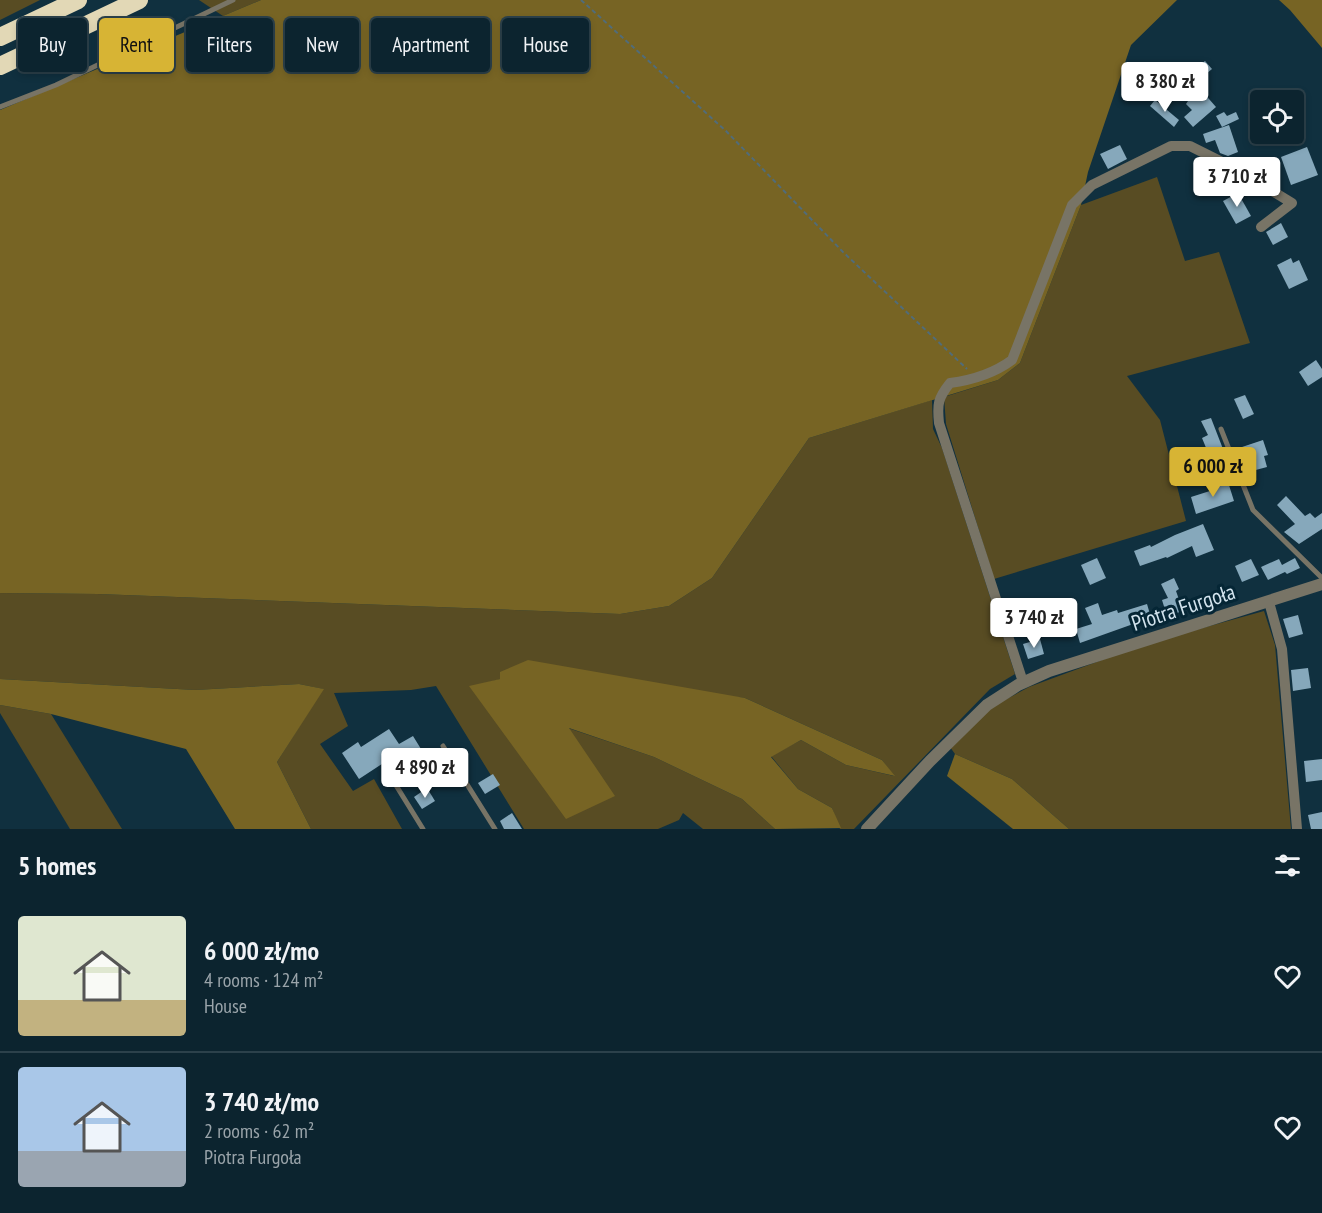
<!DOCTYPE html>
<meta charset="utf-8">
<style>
body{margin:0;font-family:"PT Sans Narrow",sans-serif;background:#1a303b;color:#f1f3f6;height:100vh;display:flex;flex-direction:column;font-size:22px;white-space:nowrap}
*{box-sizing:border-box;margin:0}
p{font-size:20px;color:#9aa4aa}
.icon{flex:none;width:33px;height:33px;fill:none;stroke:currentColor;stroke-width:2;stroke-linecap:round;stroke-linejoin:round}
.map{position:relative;height:829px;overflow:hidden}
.panel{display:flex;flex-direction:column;background:#0c242f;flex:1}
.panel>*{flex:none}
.guide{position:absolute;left:18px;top:18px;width:600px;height:54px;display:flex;gap:12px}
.tools{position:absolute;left:1250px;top:90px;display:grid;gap:12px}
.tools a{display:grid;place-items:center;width:54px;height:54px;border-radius:6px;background:#0c242f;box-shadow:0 3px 9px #0003,0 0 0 2px #2c414b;font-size:30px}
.price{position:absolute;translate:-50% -51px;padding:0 14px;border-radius:6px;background:#fff;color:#222;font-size:20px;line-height:39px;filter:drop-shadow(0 2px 3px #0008)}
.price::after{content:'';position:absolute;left:50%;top:36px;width:18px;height:14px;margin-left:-9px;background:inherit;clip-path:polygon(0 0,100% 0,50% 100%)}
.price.active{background:#d7b434;color:#111}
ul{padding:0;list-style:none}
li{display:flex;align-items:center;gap:18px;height:150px;padding:0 18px}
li+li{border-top:2px solid #2c414b}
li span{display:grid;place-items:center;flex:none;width:168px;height:120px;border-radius:6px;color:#555}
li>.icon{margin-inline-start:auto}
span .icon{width:72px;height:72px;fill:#fffc;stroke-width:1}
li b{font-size:26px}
h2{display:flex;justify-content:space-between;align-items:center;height:72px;padding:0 18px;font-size:26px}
.tag{padding:0 21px;border-radius:6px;background:#0c242f;box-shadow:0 3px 9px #0003,0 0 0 2px #2c414b;font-size:21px;line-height:54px}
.tag.active{background:#d7b434;color:#111}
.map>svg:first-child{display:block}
.green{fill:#584c23}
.forest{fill:#776424}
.building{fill:#86a8bb}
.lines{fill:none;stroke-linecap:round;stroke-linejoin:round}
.path{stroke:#516c79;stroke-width:2;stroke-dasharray:4.5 3;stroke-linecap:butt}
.service{stroke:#787466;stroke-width:5}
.minor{stroke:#787466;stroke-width:10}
.tertiary{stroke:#787466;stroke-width:12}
.motorway{stroke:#e2d8b6;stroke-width:18}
.labels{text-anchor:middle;stroke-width:6;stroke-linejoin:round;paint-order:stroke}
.street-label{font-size:22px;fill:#d3e4ee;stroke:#052635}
</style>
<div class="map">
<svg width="1322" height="829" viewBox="0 0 1322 829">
<rect width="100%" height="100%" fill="#10303f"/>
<!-- green -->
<g class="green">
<polygon points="0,0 40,0 0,20"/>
<polygon points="199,0 261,0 223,16"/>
<polygon points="1157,177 1185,261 1219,252 1250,343 1127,376 1160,420 1186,521 994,579 946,424 944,397 998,380 1020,363 1081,205"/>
<polygon points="932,400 933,429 942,448 1015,674 990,689 854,829 840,829 832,808 798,789 771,756 801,740 846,765 894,776 882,760 745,698 501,679 470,687 568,728 654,757 742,799 775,829 703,829 683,813 679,820 658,829 524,829 436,686 411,690 334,693 348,726 320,744 353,791 374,779 402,829 311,829 277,762 323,689 299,684 195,690 0,679 0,593 98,594 620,614 669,606 712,578 809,438"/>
<polygon points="1264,611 1275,645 1291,829 1069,829 1012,779 955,754 950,747 988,709 1029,687 1148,643"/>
<polygon points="0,705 51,714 122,829 70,829 0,713"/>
</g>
<!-- forest -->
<g class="forest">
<polygon points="261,0 1177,0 1131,45 1088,172 1081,205 1020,363 998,380 809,438 712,578 669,606 620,614 98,594 0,593 0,110"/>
<polygon points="1279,0 1322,0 1322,48 1290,10"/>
<polygon points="528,660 745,698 882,760 895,776 846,765 801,740 771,757 798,789 832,808 841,828 775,829 742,799 654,757 569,728 615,796 566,819 469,686 500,679 500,672"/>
<polygon points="0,679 195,690 299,684 324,689 277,762 311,829 235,829 186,749 51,714 0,705"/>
<polygon points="955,754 1012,779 1069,829 1013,829 947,776"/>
</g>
<!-- building -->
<g class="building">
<polygon points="1205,61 1212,69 1195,83 1216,107 1193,127 1184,117 1192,110 1186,104 1188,101 1181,93 1187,87 1174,70 1179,66 1188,75"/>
<polygon points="1155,100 1179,120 1174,127 1150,106"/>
<polygon points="1224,112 1227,116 1236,112 1239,119 1222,127 1216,116"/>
<polygon points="1229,125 1238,152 1228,156 1220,153 1215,140 1206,143 1203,134"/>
<polygon points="1120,145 1127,159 1108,169 1100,154"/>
<polygon points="1307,147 1318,175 1291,185 1281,157"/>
<polygon points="1238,193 1251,216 1236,224 1223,201"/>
<polygon points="1281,223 1288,237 1273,245 1266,232"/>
<polygon points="1291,258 1293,263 1299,260 1308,280 1289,289 1277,265"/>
<polygon points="1316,360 1322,369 1322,377 1308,386 1299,372"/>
<polygon points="1245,395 1254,414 1243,419 1234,399"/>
<polygon points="1211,418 1223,449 1209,455 1202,438 1208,435 1201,421"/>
<polygon points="1263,440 1268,455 1264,456 1267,467 1252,471 1249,460 1246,461 1242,447"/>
<polygon points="1228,482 1234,501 1196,514 1191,497 1213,490 1212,486"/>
<polygon points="1286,496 1305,516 1310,513 1315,518 1322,513 1322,529 1299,544 1284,532 1295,524 1277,505"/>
<polygon points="1203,524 1214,550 1196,557 1192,546 1167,558 1166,557 1140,566 1134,551 1150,545 1151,547 1175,535"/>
<polygon points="1097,558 1106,578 1090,585 1081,565"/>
<polygon points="1295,558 1300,568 1287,574 1285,572 1268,580 1261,567 1279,559 1282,565"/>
<polygon points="1251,559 1259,575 1242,582 1235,566"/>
<polygon points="1174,578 1179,589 1176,591 1183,611 1167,616 1162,600 1168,598 1161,584"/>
<polygon points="1098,603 1102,615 1117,610 1118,613 1147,604 1152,621 1137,626 1136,623 1080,643 1076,629 1092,624 1085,608"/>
<polygon points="1298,615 1303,634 1289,638 1283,619"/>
<polygon points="1040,639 1044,654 1028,659 1023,644"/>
<polygon points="1308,668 1311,688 1293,691 1291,670"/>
<polygon points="389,729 399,744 413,736 429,762 440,755 449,769 434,779 425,765 421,767 410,749 390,762 388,760 359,779 342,753 358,742 361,747"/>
<polygon points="1322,759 1322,780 1306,782 1304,761"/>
<polygon points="493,774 500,785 485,794 478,783"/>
<polygon points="427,788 435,801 422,809 414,797"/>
<polygon points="1322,812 1322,829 1311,829 1308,815"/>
<polygon points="512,813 522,829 504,829 500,821"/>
</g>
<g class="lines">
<!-- path -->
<polyline class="path" points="581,0 726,131 843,252 967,369"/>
<!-- service -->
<g class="service">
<polyline points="0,107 56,85 233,0"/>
<polyline points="1221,429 1253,510 1322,578"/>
<polyline points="443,746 495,829"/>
<polyline points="389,774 423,829"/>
</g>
<!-- minor -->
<g class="minor">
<polyline points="1269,602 1282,649 1297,829"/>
<path d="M1023,682L939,423C937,404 938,398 950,383C973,380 993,374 1012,360L1072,205L1092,185L1171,146H1190L1238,170L1292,203L1261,227"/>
</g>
<!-- tertiary -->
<polyline class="tertiary" points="867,829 930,761 987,705 1018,685 1049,671 1322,584"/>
<!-- motorway -->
<g class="motorway">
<polyline points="0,37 78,0"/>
<polyline points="0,66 139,0"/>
</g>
</g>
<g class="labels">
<!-- street labels -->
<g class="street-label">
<text transform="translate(1183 607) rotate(-18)" y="8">Piotra Furgoła</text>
</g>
</g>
</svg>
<div class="tools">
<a><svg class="icon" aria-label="locate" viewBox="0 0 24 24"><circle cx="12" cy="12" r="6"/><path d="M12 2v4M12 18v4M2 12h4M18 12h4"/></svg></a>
</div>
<b class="price" style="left:1165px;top:113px">8 380 zł</b>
<b class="price" style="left:1237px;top:208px">3 710 zł</b>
<b class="price active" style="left:1213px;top:498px">6 000 zł</b>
<b class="price" style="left:1034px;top:649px">3 740 zł</b>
<b class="price" style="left:425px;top:799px">4 890 zł</b>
<div class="guide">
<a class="tag">Buy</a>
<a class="tag active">Rent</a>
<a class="tag">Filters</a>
<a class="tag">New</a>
<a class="tag">Apartment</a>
<a class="tag">House</a>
</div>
</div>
<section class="panel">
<h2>5 homes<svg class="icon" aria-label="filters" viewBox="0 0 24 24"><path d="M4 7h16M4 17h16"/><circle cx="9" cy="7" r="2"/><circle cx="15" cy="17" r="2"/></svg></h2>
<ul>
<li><span style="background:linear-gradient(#dfe7d0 70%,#c2b280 0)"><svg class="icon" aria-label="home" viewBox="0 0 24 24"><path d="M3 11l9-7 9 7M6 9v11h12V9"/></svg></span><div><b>6 000 zł/mo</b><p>4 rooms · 124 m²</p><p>House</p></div><svg class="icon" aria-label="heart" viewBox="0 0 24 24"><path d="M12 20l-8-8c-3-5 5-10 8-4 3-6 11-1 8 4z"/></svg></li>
<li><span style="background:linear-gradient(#a9c7e8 70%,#9aa5b1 0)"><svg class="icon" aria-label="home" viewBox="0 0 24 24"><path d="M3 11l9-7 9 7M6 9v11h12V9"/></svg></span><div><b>3 740 zł/mo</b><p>2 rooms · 62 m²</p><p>Piotra Furgoła</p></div><svg class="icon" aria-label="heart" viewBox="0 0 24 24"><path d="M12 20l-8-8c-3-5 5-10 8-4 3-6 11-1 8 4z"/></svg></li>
</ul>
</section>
